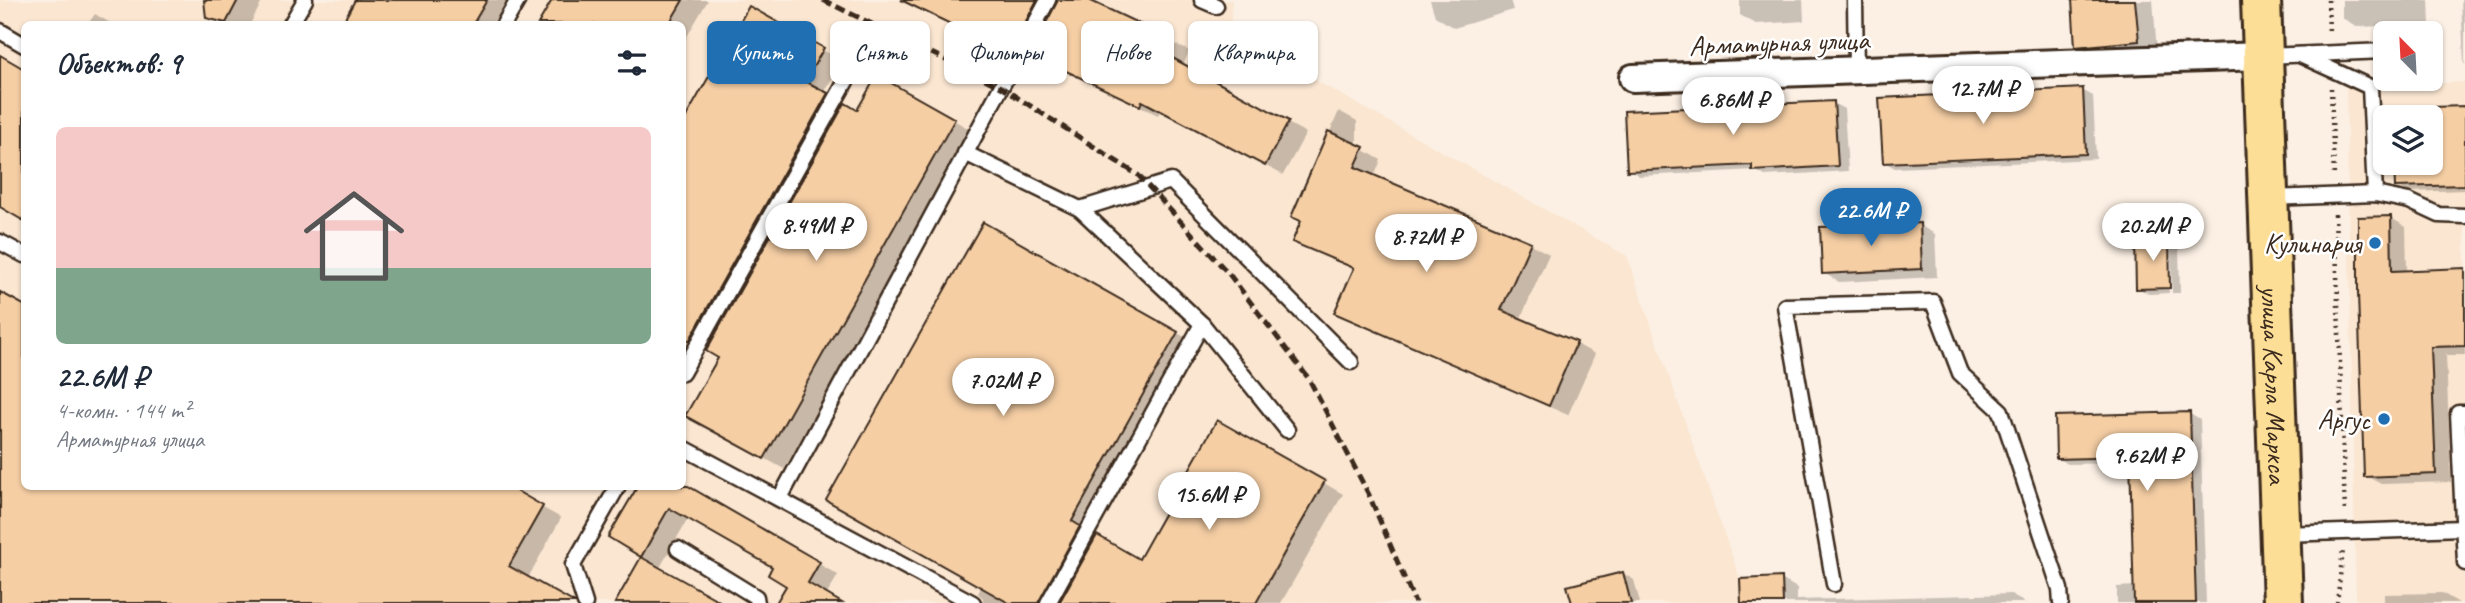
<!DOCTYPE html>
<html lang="ru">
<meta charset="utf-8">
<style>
body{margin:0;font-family:Caveat,sans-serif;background:#f6f6f7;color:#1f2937;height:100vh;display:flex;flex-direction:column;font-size:26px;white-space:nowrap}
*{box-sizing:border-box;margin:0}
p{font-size:23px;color:#747a83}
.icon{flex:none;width:38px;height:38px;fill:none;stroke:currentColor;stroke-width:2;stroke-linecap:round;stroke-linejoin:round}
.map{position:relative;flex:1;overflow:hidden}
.details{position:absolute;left:21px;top:21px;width:665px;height:469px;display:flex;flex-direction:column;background:#fff;border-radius:10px;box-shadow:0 2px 5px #0004}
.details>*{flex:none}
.top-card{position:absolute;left:707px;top:21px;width:665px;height:63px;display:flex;gap:14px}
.needle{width:46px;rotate:336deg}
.tools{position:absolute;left:2373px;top:21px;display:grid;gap:14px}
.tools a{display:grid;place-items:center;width:70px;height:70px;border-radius:10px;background:#fff;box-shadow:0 2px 5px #0004;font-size:35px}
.price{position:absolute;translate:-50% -60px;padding:0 16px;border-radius:24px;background:#fff;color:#222;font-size:23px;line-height:46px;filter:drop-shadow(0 2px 4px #0008)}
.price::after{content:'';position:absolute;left:50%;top:42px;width:21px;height:16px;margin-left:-10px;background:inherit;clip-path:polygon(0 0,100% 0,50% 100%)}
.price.active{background:#1f6fb2;color:#fff}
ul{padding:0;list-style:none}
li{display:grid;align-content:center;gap:14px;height:371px;padding:0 35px}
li+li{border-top:2px solid #e0e1e3}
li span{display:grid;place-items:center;height:217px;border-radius:10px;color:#555}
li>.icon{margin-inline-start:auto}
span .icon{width:126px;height:126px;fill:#fffc;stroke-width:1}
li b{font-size:30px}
h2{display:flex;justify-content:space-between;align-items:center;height:84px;padding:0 35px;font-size:30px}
.chip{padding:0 24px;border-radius:10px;background:#fff;box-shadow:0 2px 5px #0004;font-size:24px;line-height:63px}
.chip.active{background:#1f6fb2;color:#fff}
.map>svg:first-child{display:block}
.built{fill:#fae6d1;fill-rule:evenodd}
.shadow{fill:#0003}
.building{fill:#f5cea4;stroke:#3b2a1e;stroke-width:2}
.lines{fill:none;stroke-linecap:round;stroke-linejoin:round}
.service-casing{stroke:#3b2a1e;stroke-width:19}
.minor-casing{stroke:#3b2a1e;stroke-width:32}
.primary-casing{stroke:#3b2a1e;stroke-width:44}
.path{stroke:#3b2a1e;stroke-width:4.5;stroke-dasharray:2 5;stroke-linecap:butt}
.service{stroke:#fff;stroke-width:14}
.minor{stroke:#fff;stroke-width:26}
.primary{stroke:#fcde96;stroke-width:38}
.rail{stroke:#3b2a1e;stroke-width:5;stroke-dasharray:10 5;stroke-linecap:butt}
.poi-dot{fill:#1f6fb2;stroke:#fff;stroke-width:2.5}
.labels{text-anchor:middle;stroke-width:5;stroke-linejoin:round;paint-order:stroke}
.street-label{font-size:28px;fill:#3b2a1e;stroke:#fff}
.poi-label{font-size:28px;fill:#3b2a1e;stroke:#fff;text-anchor:end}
</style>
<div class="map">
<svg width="2465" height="603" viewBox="0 0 2465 603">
<rect width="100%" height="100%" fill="#fcf0e4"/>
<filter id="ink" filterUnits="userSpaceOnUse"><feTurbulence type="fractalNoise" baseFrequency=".0143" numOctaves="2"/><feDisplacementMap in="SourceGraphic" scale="14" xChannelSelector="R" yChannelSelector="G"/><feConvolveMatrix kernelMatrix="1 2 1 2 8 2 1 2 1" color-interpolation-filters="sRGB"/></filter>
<g filter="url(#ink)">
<!-- built -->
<g class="built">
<path d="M0,0H1232L1230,32L1627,256L1740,579L1741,603H0ZM24,24H682V486H24Z"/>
<path d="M2465,82V603H2356L2346,88ZM2385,117H2431V163H2385Z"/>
</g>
<!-- shadow -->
<g class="shadow">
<polygon points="205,0 263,0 250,24 221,24 208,17"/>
<polygon points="357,0 512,0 499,24 344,24"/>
<polygon points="554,0 708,0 682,45 682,24 540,24"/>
<polygon points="901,0 1085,0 1189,51 1183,66 1306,133 1283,175 1161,110 1158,115 1022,50 1019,57"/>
<polygon points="1430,0 1510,0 1513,10 1454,28 1435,16"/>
<polygon points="1740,0 1803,0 1804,21 1756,24 1740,15"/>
<polygon points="2074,0 2153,0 2157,52 2095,57 2076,46"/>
<polygon points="2342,0 2429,0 2430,24 2358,27 2342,18"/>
<polygon points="2461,0 2465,0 2465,64 2464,64"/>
<polygon points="750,8 842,61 824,93 858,112 877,77 973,131 784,469 688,415 720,357 687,339 682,348 682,127"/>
<polygon points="95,14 100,17 112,24 88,24"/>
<polygon points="0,57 24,71 24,219 0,206"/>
<polygon points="2082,90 2093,96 2096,159 1895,168 1884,162"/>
<polygon points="1833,103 1844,109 1848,171 1765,176 1755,170 1639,176 1629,169"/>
<polygon points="2465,107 2465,190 2408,192 2397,186 2396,163 2431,163 2431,117 2395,117 2394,110"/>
<polygon points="1339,111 1357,121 1357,146 1381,160 1374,177 1530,244 1549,254 1520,320 1576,344 1595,354 1568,415 1355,323 1336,313 1355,270 1294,241 1302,221 1293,216"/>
<polygon points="2391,218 2406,227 2407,272 2465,270 2465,355 2446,355 2451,482 2381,484 2366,476"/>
<polygon points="983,224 1197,344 1090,534 1140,561 1218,423 1343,494 1281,603 1069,603 1055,595 1051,603 983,603 983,598 978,593 982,586"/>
<polygon points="1919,225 1935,234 1937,277 1839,282 1824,273"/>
<polygon points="2168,239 2179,245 2180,293 2172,293 2171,243 2167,243 2169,293 2149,294 2138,288"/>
<polygon points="0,294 24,307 24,486 504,486 561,518 528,578 573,603 0,603"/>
<polygon points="2190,414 2200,420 2206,603 2117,603 2117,587 2135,586 2132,463 2068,464 2057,458"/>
<polygon points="682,485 838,575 826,596 839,603 778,603 789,585 774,567 689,517 659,569 720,603 617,603 643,556 610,537"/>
<polygon points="1623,573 1634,580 1640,603 1574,603"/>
<polygon points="1781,579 1797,588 1797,600 2011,594 2026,603 1743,603"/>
<polygon points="2442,593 2459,603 2384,603 2384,594"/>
</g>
<!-- building -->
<g class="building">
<polygon points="204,0 238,0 226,23 206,18"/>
<polygon points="355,0 487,0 473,24 342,24"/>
<polygon points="552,0 683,0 669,24 538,24"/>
<polygon points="901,0 1037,0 1013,46 1003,41 1000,48"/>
<polygon points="1058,0 1089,0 1172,39 1165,54 1289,121 1265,166 1142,101 1140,106 1030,54"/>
<polygon points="2072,0 2135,0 2139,41 2075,47"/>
<polygon points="749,6 824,48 805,81 828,93 689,341 682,338 682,124"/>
<polygon points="0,55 24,69 24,221 0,207"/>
<polygon points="877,75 955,119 764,459 685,416 718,358 706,351 845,103 857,110"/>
<polygon points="2083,88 2086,154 1883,163 1879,98"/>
<polygon points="1834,101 1838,166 1752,171 1752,165 1627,171 1624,111"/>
<polygon points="2465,106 2465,185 2395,187 2394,163 2431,163 2431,107"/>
<polygon points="1328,131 1364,147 1355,167 1531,242 1501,310 1577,342 1549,406 1334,313 1354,268 1292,242 1301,221 1291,217"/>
<polygon points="2391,216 2392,271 2465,268 2465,346 2431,347 2436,474 2364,477 2358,293 2358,217"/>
<polygon points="983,222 1178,332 1072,521 1080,526 1038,603 1009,603 826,500"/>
<polygon points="1920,223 1922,269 1822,274 1820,227"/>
<polygon points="2169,237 2170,288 2136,289 2135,239"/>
<polygon points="0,292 24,305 24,486 508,486 543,506 509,566 575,603 0,603"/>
<polygon points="2190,412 2196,603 2134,603 2130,457 2056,459 2055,416"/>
<polygon points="1217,420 1325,481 1256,603 1059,603 1097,535 1139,559"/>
<polygon points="631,486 688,486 820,562 808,583 842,603 776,603 786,586 768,575 772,567 669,508 641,557 608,537 636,489"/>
<polygon points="641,557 723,603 615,603"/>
<polygon points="1623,572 1631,603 1572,603 1567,586"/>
<polygon points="1782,577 1783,603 1741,603 1740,579"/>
</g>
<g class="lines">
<!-- service casing -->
<g class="service-casing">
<g id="service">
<polyline points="1202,0 1216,6"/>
<polyline points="1855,0 1856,71"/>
<polyline points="291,24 305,0"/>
<polyline points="504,24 518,0"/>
<polyline points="0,31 24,45"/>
<polyline points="2431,49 2434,49"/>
<polyline points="2300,55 2370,87 2375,194"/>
<polyline points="2264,56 2385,51"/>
<polyline points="965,153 1080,209 1202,324 1287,430"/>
<polyline points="2270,198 2375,194 2409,201 2439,215 2465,216"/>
<polyline points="1080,209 1171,181 1351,362"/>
<polyline points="0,242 24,255"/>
<polyline points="682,373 850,74"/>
<polyline points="2465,413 2458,413 2465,563"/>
<polyline points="682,447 973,603"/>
<polyline points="780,498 1048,0"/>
<polyline points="2283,534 2463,528"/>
<polyline points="678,549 756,597 757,603"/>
<polyline points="1834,584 1785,306 1933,302 1960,373 2001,411 2060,589 2061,603"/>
<polyline points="585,603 573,565 618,486"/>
<polyline points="1048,603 1202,324"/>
</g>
</g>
<!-- minor casing -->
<g class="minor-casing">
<polyline id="minor" points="1633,78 2263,56"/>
</g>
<!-- primary casing -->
<g class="primary-casing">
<g id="primary">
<path id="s1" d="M2261,0L2283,603"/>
</g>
</g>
<!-- path -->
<g class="path">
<polyline points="2328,0 2329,34"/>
<polyline points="2331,88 2334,178"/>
<polyline points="2335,214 2345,513"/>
<polyline points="2337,603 2343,550"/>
</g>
<!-- service -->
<use href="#service" class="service"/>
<!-- minor -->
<use href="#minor" class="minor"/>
<!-- primary -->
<use href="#primary" class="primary"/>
<!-- rail -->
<polyline class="rail" points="823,0 1001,87 1138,175 1229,274 1309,379 1369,495 1415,603"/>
</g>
</g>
<!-- markers -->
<g class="poi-dot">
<circle cx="2375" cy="243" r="7"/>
<circle cx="2384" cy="419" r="7"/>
</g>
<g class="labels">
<!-- street labels -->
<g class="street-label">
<text transform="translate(1779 42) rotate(-2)" y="10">Арматурная улица</text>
<text dy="10" stroke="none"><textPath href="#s1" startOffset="385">улица Карла Маркса</textPath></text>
</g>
<!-- poi labels -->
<g class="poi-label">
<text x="2361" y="253">Кулинария</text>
<text x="2370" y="429">Аргус</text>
</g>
</g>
</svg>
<div class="tools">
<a><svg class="needle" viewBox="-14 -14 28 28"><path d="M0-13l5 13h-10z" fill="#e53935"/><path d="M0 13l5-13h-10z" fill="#747a83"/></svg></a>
<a><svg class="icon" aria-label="layers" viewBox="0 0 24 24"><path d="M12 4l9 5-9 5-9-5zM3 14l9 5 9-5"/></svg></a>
</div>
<b class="price" style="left:1983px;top:126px">12.7M ₽</b>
<b class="price" style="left:1733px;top:137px">6.86M ₽</b>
<b class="price active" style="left:1871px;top:248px">22.6M ₽</b>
<b class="price" style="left:816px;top:263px">8.49M ₽</b>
<b class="price" style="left:2153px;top:263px">20.2M ₽</b>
<b class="price" style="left:1426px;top:274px">8.72M ₽</b>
<b class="price" style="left:1003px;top:418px">7.02M ₽</b>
<b class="price" style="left:2147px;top:493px">9.62M ₽</b>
<b class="price" style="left:1209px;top:532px">15.6M ₽</b>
<div class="top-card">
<a class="chip active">Купить</a>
<a class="chip">Снять</a>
<a class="chip">Фильтры</a>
<a class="chip">Новое</a>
<a class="chip">Квартира</a>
</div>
<section class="details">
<h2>Объектов: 9<svg class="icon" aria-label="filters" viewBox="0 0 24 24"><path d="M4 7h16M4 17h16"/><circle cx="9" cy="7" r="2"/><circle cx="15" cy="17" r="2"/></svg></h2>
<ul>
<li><span style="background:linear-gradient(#f6c9c9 65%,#7fa58c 0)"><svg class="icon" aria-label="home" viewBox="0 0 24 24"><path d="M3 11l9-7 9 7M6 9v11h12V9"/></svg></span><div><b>22.6M ₽</b><p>4-комн. · 144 m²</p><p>Арматурная улица</p></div></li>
</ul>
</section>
</div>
